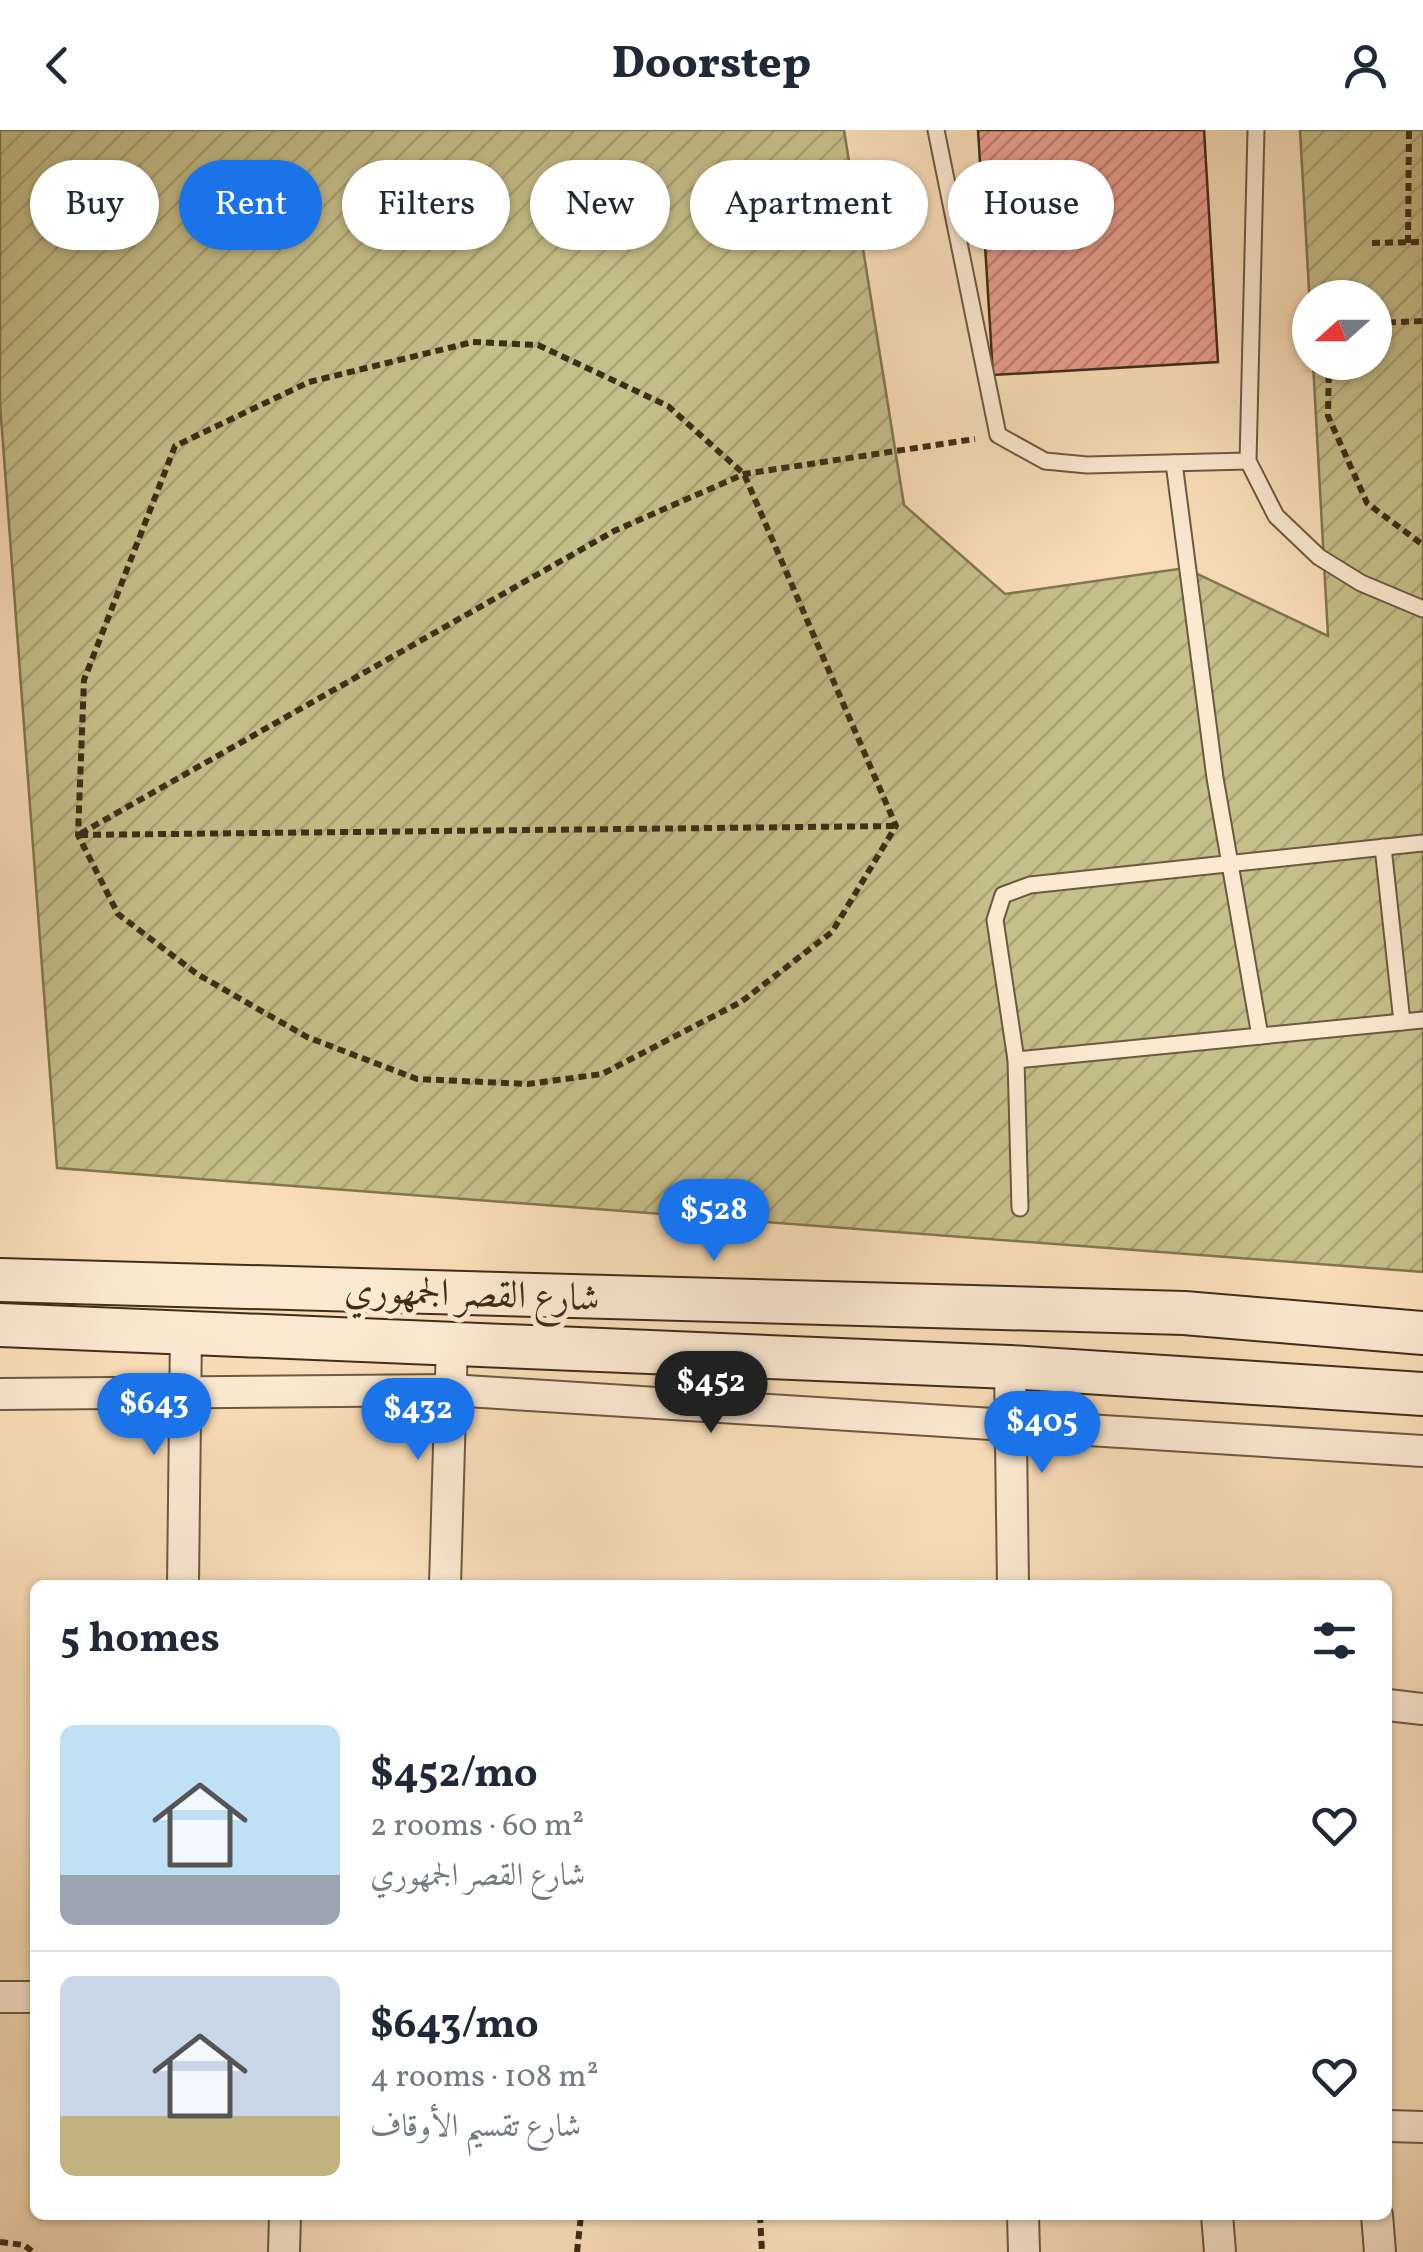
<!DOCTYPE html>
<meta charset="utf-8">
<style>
body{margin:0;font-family:Vollkorn,Amiri,serif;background:#f6f6f7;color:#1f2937;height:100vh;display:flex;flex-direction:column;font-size:38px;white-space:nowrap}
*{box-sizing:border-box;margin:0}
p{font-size:32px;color:#747a83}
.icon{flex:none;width:55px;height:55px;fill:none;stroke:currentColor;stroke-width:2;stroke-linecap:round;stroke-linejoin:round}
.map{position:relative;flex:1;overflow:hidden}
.sheet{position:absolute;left:30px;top:1450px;width:1362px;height:640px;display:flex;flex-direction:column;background:#fff;border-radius:15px;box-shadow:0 2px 8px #0004}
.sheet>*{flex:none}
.top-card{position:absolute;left:30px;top:30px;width:1365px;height:90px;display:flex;gap:20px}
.needle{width:65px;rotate:249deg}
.controls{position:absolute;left:1292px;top:150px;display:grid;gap:20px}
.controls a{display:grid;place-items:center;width:100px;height:100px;border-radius:50%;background:#fff;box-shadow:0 2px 8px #0004;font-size:50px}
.price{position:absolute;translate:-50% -85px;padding:0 22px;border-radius:35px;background:#1a73e8;color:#fff;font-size:32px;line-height:65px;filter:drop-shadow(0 2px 5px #0008)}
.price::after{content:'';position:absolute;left:50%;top:60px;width:30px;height:22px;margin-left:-15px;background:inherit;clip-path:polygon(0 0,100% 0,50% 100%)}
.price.current{background:#222;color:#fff}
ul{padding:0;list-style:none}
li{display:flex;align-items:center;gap:30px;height:250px;padding:0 30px}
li+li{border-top:2px solid #e0e1e3}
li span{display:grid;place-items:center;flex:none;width:280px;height:200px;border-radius:15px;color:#555}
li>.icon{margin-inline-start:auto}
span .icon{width:120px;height:120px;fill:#fffc;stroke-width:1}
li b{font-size:42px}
h2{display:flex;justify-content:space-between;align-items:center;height:120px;padding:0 30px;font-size:42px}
.chip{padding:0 35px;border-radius:45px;background:#fff;box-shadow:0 2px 8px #0004;font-size:35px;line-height:90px}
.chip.current{background:#1a73e8;color:#fff}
header{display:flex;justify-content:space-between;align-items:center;height:130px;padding:0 30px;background:#fff;font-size:45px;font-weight:800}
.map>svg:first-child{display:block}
.garden{fill:url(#garden-furrows);stroke:#827650;stroke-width:2.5}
.building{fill:url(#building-hatch);stroke:#3e2d18;stroke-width:2.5}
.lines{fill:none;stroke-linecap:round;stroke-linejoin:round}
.lane-casing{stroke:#6d5940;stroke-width:19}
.street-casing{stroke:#6d5940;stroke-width:34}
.secondary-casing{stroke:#3e2d18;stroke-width:46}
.path{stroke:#3e2d18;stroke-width:6;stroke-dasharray:8 5;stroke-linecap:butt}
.lane{stroke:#fbe9d1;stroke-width:15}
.street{stroke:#fbe9d1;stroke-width:30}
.secondary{stroke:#fbe9d1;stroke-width:42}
.labels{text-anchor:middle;stroke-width:10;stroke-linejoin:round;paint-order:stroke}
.street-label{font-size:38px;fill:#3e2d18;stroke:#fbe9d1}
</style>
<header><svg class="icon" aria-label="back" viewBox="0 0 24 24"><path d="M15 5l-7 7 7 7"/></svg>Doorstep<svg class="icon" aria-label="person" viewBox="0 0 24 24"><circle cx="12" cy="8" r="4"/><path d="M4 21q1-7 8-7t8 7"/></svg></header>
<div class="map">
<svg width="1423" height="2122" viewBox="0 0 1423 2122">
<defs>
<pattern id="garden-furrows" width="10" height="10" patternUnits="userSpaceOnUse" patternTransform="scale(2.5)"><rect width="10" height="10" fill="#c5bf89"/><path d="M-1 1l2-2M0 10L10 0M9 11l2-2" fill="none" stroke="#aaa476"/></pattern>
<pattern id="building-hatch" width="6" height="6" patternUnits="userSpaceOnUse" patternTransform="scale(2.5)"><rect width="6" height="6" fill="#e99c8d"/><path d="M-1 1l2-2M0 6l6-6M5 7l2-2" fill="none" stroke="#be8072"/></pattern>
</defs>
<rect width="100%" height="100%" fill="#f9ddb8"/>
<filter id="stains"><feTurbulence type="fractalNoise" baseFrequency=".002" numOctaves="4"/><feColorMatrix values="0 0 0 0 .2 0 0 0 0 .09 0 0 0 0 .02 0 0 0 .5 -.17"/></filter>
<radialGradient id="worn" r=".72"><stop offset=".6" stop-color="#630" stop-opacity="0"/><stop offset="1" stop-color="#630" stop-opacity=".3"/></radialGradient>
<!-- garden -->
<polygon class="garden" points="0,0 844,0 904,375 1005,464 1185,438 1328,506 1313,233 1375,232 1375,168 1310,168 1310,178 1300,0 1423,0 1423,1142 57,1038 0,274"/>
<!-- building -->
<polygon class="building" points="978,0 1204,0 1218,232 993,245"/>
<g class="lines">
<!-- lane casing -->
<g class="lane-casing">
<g id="lane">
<polyline points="936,0 998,305 1045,331 1087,335 1248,331"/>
<polyline points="1256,0 1248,331 1276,386 1319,427 1361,453 1423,479"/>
<polyline points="1174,333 1215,648 1260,906"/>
<polyline points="1423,713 1030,755 1003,765 995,790 1016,930 1423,890"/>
<polyline points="1383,717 1402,892"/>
<polyline points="1016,930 1020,1078"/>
</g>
</g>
<!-- street casing -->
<g class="street-casing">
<g id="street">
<polyline points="1010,1237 1013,1455"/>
<polyline points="0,1264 450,1260 1423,1321"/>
<polyline points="183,1455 186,1201"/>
<polyline points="445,1455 452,1212"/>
<polyline points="1388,1575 1423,1579"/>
<polyline points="0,1867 35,1867"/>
<polyline points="1388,1996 1423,1997"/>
<polyline points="1023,2085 1024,2122"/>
<polyline points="1217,2085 1220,2122"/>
<polyline points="1377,2085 1380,2122"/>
<polyline points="284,2122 285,2085"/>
</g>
</g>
<!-- secondary casing -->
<g class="secondary-casing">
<g id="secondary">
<polyline points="0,1150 1184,1183 1423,1203"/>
<polyline points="0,1195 1010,1237 1423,1264"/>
</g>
</g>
<!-- path -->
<g class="path">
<polyline points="1372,113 1423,112"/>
<polyline points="1408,113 1409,0"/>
<polyline points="1375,193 1423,191"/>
<polygon points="473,212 538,215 668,276 744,344 896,696 832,802 741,872 602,944 528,954 417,949 307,907 197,844 118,784 78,705 84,550 175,316 309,252"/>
<polyline points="1329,232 1328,286 1367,373 1423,415"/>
<polyline points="894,696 78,705 614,401 744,344 975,309"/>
<polyline points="760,2085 762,2122"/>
<polyline points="0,2112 24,2115 33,2122"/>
<polyline points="577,2122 581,2085"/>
</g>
<!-- lane -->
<use href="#lane" class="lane"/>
<!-- street -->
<use href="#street" class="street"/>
<!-- secondary -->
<use href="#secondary" class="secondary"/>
</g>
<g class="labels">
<!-- street labels -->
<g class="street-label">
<text transform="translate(472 1163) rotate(2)" y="13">شارع القصر الجمهوري</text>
</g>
</g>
<rect width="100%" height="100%" filter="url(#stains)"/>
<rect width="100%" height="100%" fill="url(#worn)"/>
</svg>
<div class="controls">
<a><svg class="needle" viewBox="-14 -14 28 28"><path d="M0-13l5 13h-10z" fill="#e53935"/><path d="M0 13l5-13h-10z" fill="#747a83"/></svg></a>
</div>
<b class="price" style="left:714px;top:1134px">$528</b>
<b class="price current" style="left:711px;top:1306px">$452</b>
<b class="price" style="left:154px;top:1328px">$643</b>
<b class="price" style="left:418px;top:1333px">$432</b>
<b class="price" style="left:1042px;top:1346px">$405</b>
<div class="top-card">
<a class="chip">Buy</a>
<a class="chip current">Rent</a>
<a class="chip">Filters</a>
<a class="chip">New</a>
<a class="chip">Apartment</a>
<a class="chip">House</a>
</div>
<section class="sheet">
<h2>5 homes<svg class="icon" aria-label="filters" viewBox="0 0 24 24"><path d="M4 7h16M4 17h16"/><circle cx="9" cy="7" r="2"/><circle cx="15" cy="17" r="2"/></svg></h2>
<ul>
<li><span style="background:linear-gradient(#bfe0f5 75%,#9aa5b1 0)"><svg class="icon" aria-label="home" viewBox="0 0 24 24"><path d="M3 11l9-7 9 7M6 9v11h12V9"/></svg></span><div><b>$452/mo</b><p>2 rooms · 60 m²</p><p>شارع القصر الجمهوري</p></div><svg class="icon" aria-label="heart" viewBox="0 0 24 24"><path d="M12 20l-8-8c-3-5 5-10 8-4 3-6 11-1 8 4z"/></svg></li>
<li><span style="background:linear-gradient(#c9d6e8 70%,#c2b280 0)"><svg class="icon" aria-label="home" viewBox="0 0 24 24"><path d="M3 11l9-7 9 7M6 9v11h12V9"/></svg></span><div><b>$643/mo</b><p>4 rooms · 108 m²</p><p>شارع تقسيم الأوقاف</p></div><svg class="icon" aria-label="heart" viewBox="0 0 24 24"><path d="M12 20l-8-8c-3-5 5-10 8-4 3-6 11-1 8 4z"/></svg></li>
</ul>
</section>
</div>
